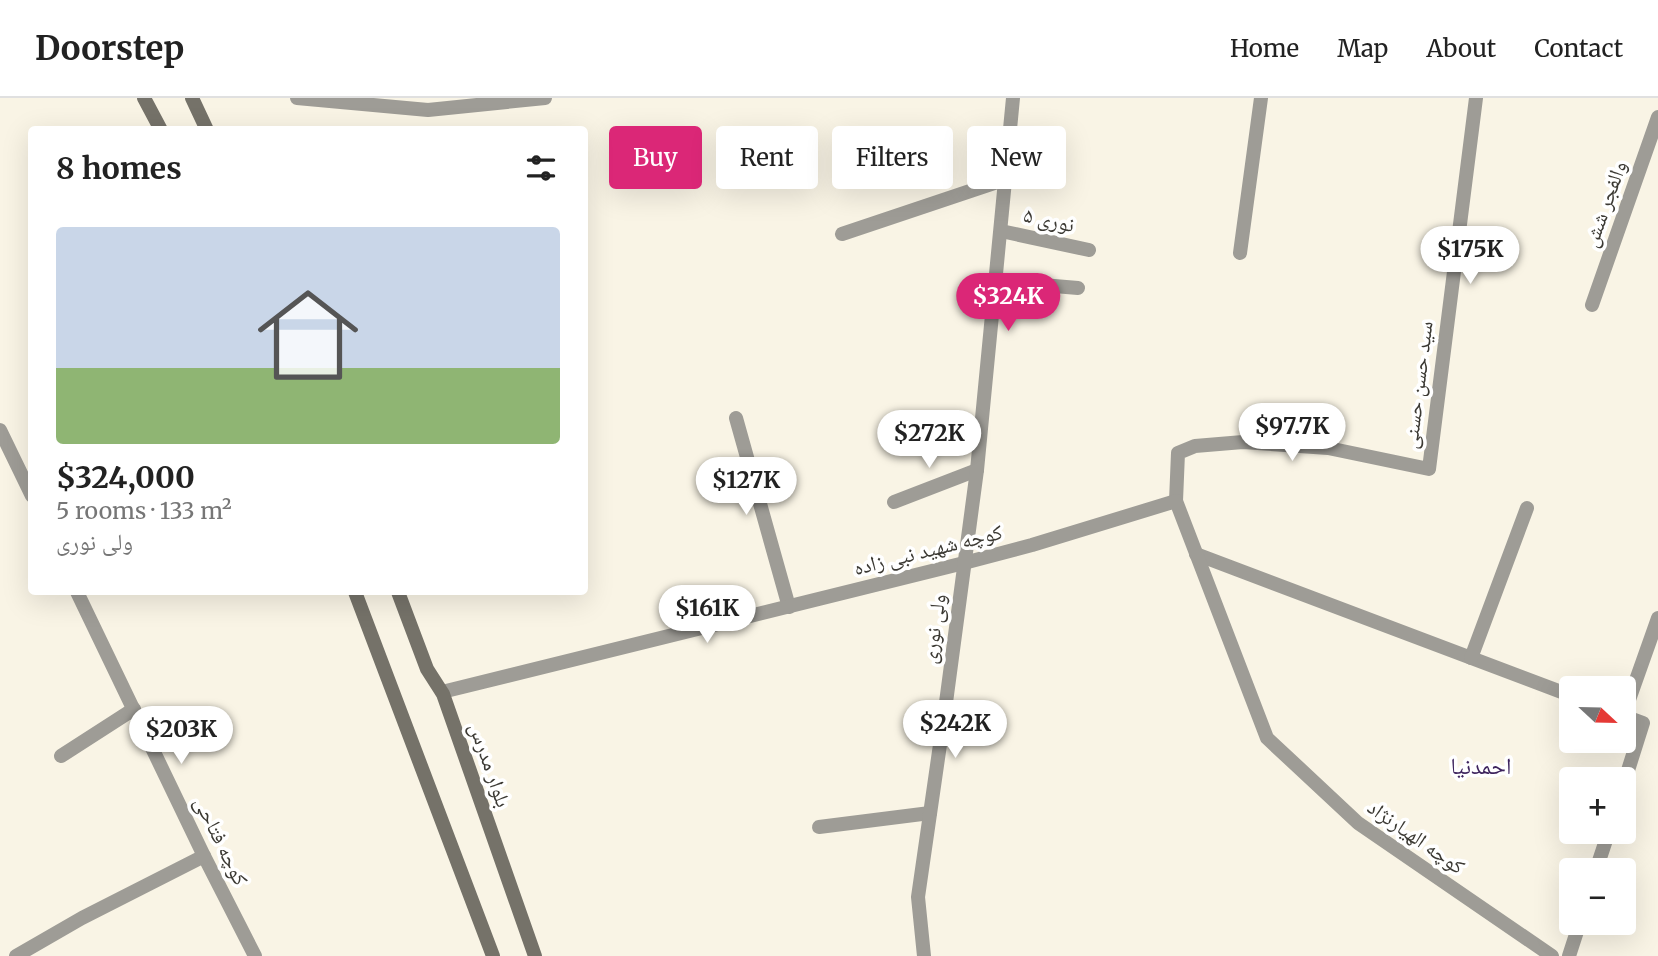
<!DOCTYPE html>
<meta charset="utf-8">
<style>
body{margin:0;font-family:Merriweather,"Noto Naskh Arabic",serif;background:#f2f2f2;color:#222;height:100vh;display:flex;flex-direction:column;font-size:26px;white-space:nowrap}
*{box-sizing:border-box;margin:0}
p{font-size:23px;color:#767676}
.icon{flex:none;width:38px;height:38px;fill:none;stroke:currentColor;stroke-width:2;stroke-linecap:round;stroke-linejoin:round}
.map{position:relative;flex:1;overflow:hidden}
.side{position:absolute;left:28px;top:28px;width:560px;height:469px;display:flex;flex-direction:column;background:#fff;border-radius:7px;box-shadow:0 7px 28px #0002}
.side>*{flex:none}
.banner{position:absolute;left:609px;top:28px;width:665px;height:63px;display:flex;gap:14px}
.needle{width:46px;rotate:112deg}
.buttons{position:absolute;left:1559px;top:578px;display:grid;gap:14px}
.buttons a{display:grid;place-items:center;width:77px;height:77px;border-radius:7px;background:#fff;box-shadow:0 7px 28px #0002;font-size:35px}
.price{position:absolute;translate:-50% -60px;padding:0 16px;border-radius:24px;background:#fff;color:#222;font-size:23px;line-height:46px;filter:drop-shadow(0 2px 4px #0008)}
.price::after{content:'';position:absolute;left:50%;top:42px;width:21px;height:16px;margin-left:-10px;background:inherit;clip-path:polygon(0 0,100% 0,50% 100%)}
.price.on{background:#db2777;color:#fff}
ul{padding:0;list-style:none}
li{display:grid;align-content:center;gap:14px;height:371px;padding:0 28px}
li+li{border-top:2px solid #e0e0e0}
li span{display:grid;place-items:center;height:217px;border-radius:7px;color:#555}
li>.icon{margin-inline-start:auto}
span .icon{width:126px;height:126px;fill:#fffc;stroke-width:1}
li b{font-size:30px}
h2{display:flex;justify-content:space-between;align-items:center;height:84px;padding:0 28px;font-size:30px}
.pill{padding:0 24px;border-radius:7px;background:#fff;box-shadow:0 7px 28px #0002;font-size:24px;line-height:63px}
.pill.on{background:#db2777;color:#fff}
header{display:flex;align-items:center;gap:42px;box-sizing:border-box;height:98px;padding:0 35px;background:#fff;border-bottom:2px solid #e0e0e0}
header strong{font-size:33px}
nav{display:flex;gap:38px;margin-inline-start:auto;font-size:24px}
.map>svg:first-child{display:block}
.lines{fill:none;stroke-linecap:round;stroke-linejoin:round}
.street{stroke:#9e9c96;stroke-width:14}
.secondary{stroke:#757269;stroke-width:14}
.labels{text-anchor:middle;stroke-width:7;stroke-linejoin:round;paint-order:stroke}
.street-label{font-size:21px;fill:#3b3933;stroke:#fff}
.neighbourhood-label{font-size:23px;fill:#3d235d;stroke:#fff}
</style>
<header>
<strong>Doorstep</strong>
<nav><a>Home</a><a>Map</a><a>About</a><a>Contact</a></nav>
</header>
<div class="map">
<svg width="1658" height="858" viewBox="0 0 1658 858">
<rect width="100%" height="100%" fill="#f9f4e5"/>
<g class="lines">
<!-- street -->
<g class="street">
<polyline points="297,0 428,12 545,0"/>
<polyline points="1001,133 1089,152"/>
<polyline points="842,136 1006,81"/>
<polyline points="1240,155 1261,0"/>
<polyline points="996,183 1078,190"/>
<polyline points="1592,207 1658,19"/>
<polyline points="736,320 789,509"/>
<polyline points="0,332 32,398"/>
<polyline points="1176,403 1178,355 1195,348 1243,344 1328,350 1429,371 1476,0"/>
<polyline points="894,404 977,372"/>
<polyline points="1196,456 1572,598"/>
<polyline points="77,494 204,758 255,858"/>
<polyline points="1471,560 1527,410"/>
<polyline points="442,594 964,465 1032,447 1176,403 1267,640 1358,725 1552,858"/>
<polyline points="1624,616 1658,520"/>
<polyline points="1624,618 1643,625 1624,685"/>
<polyline points="61,658 134,611"/>
<polyline points="819,729 930,715"/>
<polyline points="1596,772 1609,733"/>
<polyline points="16,858 82,820 204,758"/>
<polyline points="924,858 918,799 945,612 977,372 1013,0"/>
<polyline points="1569,858 1580,824"/>
</g>
<!-- secondary -->
<g class="secondary">
<polyline points="144,0 161,32"/>
<polyline points="192,0 207,32"/>
<polyline points="355,494 493,858"/>
<polyline points="398,494 427,571 443,596 535,858"/>
</g>
</g>
<g class="labels">
<!-- street labels -->
<g class="street-label">
<text transform="translate(1605 106) rotate(-70)" y="7">والفجر شش</text>
<text transform="translate(1049 122) rotate(12)" y="7">نوری ۵</text>
<text transform="translate(1418 287) rotate(-83)" y="7">سید حسن حسنی</text>
<text transform="translate(928 452) rotate(-14)" y="7">کوچه شهید نبی زاده</text>
<text transform="translate(934 531) rotate(-82)" y="7">ولی نوری</text>
<text transform="translate(490 667) rotate(71)" y="7">بلوار مدرس</text>
<text transform="translate(1416 739) rotate(35)" y="7">کوچه الهیارنژاد</text>
<text transform="translate(221 743) rotate(64)" y="7">کوچه فتاحی</text>
</g>
<!-- neighbourhood labels -->
<g class="neighbourhood-label">
<text x="1481" y="676">احمدنیا</text>
</g>
</g>
</svg>
<div class="buttons">
<a><svg class="needle" viewBox="-14 -14 28 28"><path d="M0-13l5 13h-10z" fill="#e53935"/><path d="M0 13l5-13h-10z" fill="#767676"/></svg></a>
<a>+</a>
<a>−</a>
</div>
<b class="price" style="left:1470px;top:188px">$175K</b>
<b class="price on" style="left:1008px;top:235px">$324K</b>
<b class="price" style="left:1292px;top:365px">$97.7K</b>
<b class="price" style="left:929px;top:372px">$272K</b>
<b class="price" style="left:746px;top:419px">$127K</b>
<b class="price" style="left:707px;top:547px">$161K</b>
<b class="price" style="left:955px;top:662px">$242K</b>
<b class="price" style="left:181px;top:668px">$203K</b>
<div class="banner">
<a class="pill on">Buy</a>
<a class="pill">Rent</a>
<a class="pill">Filters</a>
<a class="pill">New</a>
</div>
<section class="side">
<h2>8 homes<svg class="icon" aria-label="filters" viewBox="0 0 24 24"><path d="M4 7h16M4 17h16"/><circle cx="9" cy="7" r="2"/><circle cx="15" cy="17" r="2"/></svg></h2>
<ul>
<li><span style="background:linear-gradient(#c9d6e8 65%,#8fb573 0)"><svg class="icon" aria-label="home" viewBox="0 0 24 24"><path d="M3 11l9-7 9 7M6 9v11h12V9"/></svg></span><div><b>$324,000</b><p>5 rooms · 133 m²</p><p>ولی نوری</p></div></li>
</ul>
</section>
</div>
